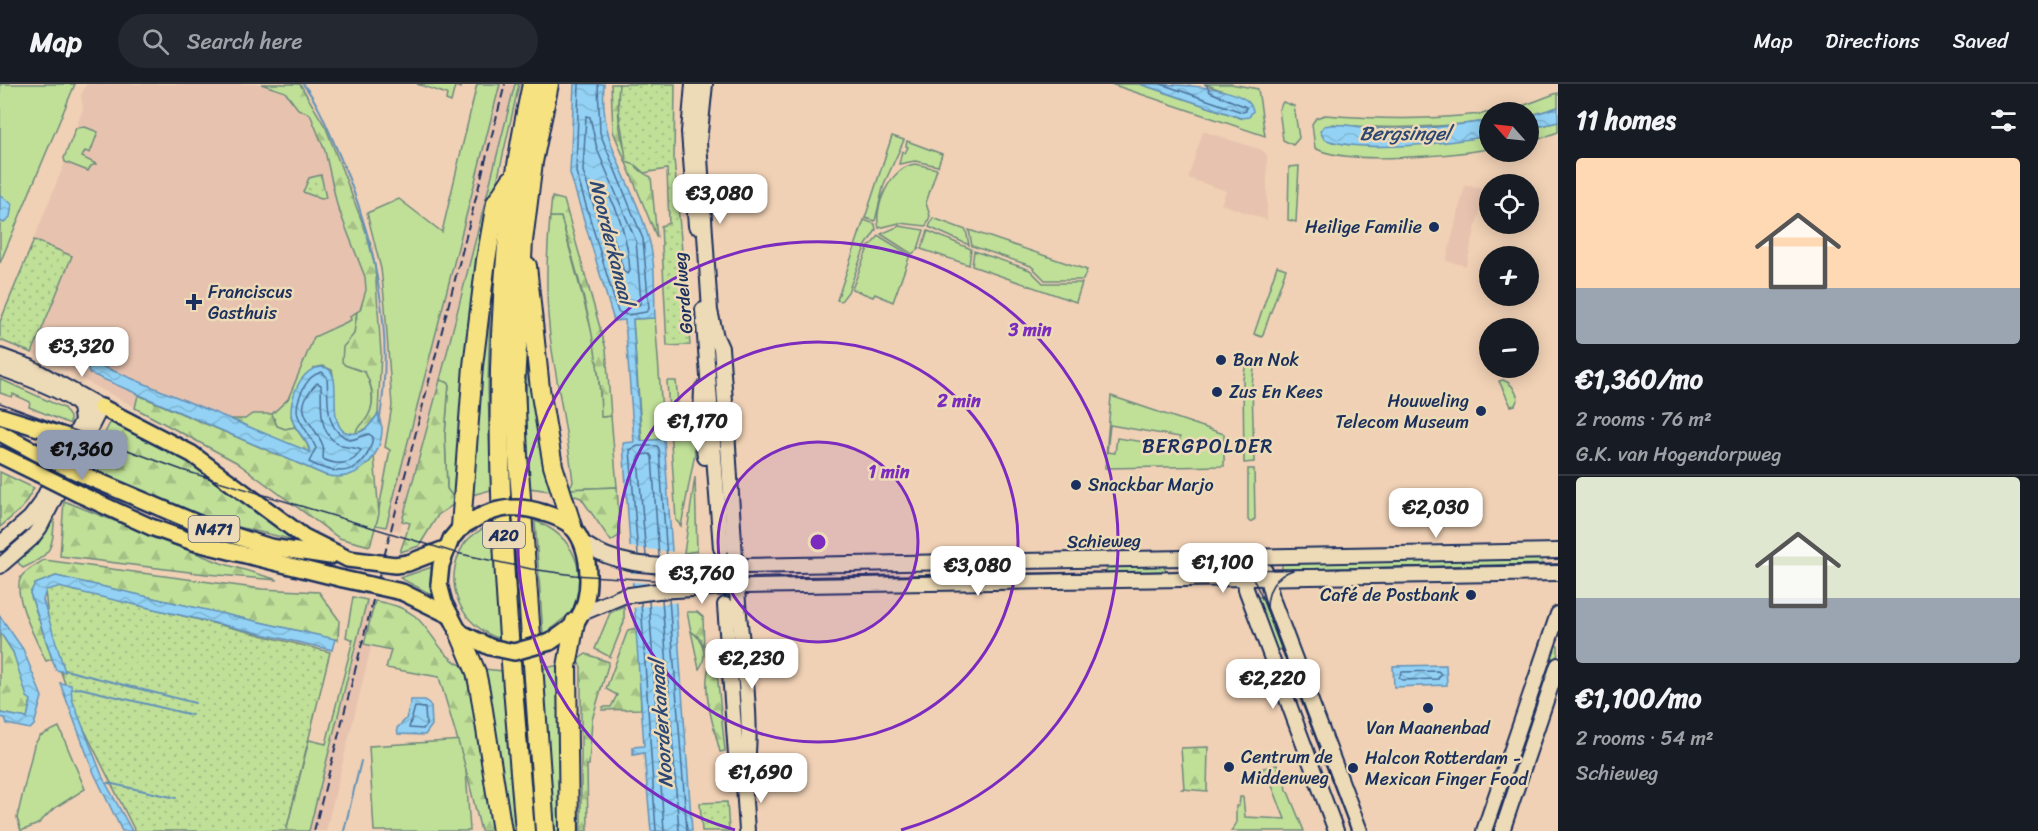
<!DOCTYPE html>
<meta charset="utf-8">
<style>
body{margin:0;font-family:Sriracha,sans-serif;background:#242831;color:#f1f3f6;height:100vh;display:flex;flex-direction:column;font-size:22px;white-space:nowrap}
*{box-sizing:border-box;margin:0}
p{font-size:20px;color:#9ea1a6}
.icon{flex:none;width:33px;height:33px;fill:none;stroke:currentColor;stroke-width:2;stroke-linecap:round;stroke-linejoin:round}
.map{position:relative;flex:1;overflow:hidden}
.drawer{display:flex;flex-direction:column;background:#171b24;width:480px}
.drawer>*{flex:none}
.needle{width:39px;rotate:297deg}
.fabs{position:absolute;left:1479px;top:18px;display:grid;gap:12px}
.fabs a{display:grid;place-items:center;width:60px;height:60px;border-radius:50%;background:#171b24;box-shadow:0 3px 15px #0003;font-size:30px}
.price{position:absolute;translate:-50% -51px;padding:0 14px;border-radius:12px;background:#fff;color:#222;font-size:20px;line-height:39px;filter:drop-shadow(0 2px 3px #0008)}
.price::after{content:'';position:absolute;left:50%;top:36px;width:18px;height:14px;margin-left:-9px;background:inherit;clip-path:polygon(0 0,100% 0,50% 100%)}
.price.active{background:#919bb2;color:#111}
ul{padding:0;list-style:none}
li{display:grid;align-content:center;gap:12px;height:318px;padding:0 18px}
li+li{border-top:2px solid #363941}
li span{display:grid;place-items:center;height:186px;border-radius:6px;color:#555}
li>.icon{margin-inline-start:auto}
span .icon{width:108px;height:108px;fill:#fffc;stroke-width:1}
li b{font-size:26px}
h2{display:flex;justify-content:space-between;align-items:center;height:72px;padding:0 18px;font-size:26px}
header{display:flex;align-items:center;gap:36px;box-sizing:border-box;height:84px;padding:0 30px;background:#171b24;border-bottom:2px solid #363941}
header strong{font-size:28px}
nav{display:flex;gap:33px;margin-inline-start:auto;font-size:21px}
.search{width:420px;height:54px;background:#242831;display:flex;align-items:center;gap:15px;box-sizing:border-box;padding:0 21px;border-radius:33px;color:#9ea1a6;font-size:22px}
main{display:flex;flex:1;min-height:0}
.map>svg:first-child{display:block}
.built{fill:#e7c3af}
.grass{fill:#c0e098;stroke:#6e887b;stroke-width:1.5;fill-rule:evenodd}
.forest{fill:url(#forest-firs);stroke:#6e887b;stroke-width:1.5}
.park{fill:url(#park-dots);stroke:#6e887b;stroke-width:1.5}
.water{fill:url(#water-waves);stroke:#6391b8;stroke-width:1.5}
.pier{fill:#f0d1b5}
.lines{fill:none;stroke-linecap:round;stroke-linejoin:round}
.shore{stroke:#4b709a;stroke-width:1.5}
.stream{stroke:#6391b8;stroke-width:2}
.secondary-tunnel{stroke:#c5b1a4;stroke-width:14;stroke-dasharray:14 7;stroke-linecap:butt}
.secondary-casing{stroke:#1b2f5e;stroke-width:18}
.primary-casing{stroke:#1b2f5e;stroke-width:20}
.highway-casing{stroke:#1b2f5e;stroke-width:22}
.secondary{stroke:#eddab7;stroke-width:14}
.primary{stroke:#f6e281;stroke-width:15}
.highway{stroke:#f6e281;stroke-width:18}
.tram{stroke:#1b2f5e;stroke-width:1.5}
.rail{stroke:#1b2f5e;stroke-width:2;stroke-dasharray:9 4.5;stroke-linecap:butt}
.primary-bridge-casing{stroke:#1b2f5e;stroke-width:20;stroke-linecap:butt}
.primary-bridge{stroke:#f6e281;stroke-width:15}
.ring{fill:none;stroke:#7b2cbf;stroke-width:3}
.poi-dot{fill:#1b2f5e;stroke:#eddab7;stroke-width:2}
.labels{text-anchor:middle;stroke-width:5;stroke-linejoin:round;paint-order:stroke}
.shield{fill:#eddab7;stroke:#5a6279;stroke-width:1.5}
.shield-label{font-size:16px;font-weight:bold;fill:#1b2f5e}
.poi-label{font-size:18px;fill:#1b2f5e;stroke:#eddab7;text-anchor:start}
.street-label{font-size:18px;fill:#1b2f5e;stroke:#eddab7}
.water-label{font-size:20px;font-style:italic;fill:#2d4774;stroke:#eddab7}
.neighbourhood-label{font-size:20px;letter-spacing:1.5px;fill:#1b2f5e;stroke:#eddab7}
.centre{fill:#7b2cbf;stroke:#eddab7;stroke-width:3}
.ring-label{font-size:18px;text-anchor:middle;font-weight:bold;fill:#7b2cbf;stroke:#eddab7;stroke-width:5;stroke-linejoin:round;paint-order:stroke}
</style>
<header>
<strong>Map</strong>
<div class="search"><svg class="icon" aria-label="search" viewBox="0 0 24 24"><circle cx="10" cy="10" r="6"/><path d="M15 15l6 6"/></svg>Search here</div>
<nav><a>Map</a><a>Directions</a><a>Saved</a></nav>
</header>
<main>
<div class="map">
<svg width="1558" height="747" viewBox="0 0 1558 747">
<defs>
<pattern id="forest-firs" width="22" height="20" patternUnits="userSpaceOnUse" patternTransform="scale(1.5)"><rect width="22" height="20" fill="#c0e098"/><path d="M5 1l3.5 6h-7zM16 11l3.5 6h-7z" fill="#a4c085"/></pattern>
<pattern id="park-dots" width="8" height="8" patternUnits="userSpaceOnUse" patternTransform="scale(1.5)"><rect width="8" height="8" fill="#c0e098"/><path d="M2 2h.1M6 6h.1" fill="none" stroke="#a4c085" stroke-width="1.8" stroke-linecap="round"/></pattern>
<pattern id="water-waves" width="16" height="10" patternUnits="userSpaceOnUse" patternTransform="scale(1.5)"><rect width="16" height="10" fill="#93d2f4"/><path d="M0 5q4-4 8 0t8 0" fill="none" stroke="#7eb5d4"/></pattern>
</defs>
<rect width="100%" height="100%" fill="#f0d1b5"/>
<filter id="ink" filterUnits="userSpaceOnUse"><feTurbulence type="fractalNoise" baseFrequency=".0167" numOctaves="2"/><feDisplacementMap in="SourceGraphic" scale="12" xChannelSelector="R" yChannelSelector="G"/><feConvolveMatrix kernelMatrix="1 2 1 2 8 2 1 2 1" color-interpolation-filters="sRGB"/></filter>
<g filter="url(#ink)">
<!-- built -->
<g class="built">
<polygon points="86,0 300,0 326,44 371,161 379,231 378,330 382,341 374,372 379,430 259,394 198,356 32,269 0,256 0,238 65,78 64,74 83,25 81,12"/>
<polygon points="500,0 515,0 400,447 386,443"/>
<polygon points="1203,47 1262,66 1267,71 1267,136 1221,120 1226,107 1188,94"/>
<polygon points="1465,101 1485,106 1466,182 1446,177"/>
<polygon points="367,516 382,519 326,747 309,747"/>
</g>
<!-- grass -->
<g class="grass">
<polygon points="0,0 75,0 0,179"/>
<polygon points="417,0 462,0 461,4 455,2 451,18 446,16 447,10"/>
<polygon points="477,0 500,0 386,443 376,441 390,366 385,363 392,322 385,222 381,185 367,129 399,115 442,148"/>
<polygon points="515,0 519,0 491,124 457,418 447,405 445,351 449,299 440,296"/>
<polygon points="1111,0 1140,0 1241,34 1224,7 1204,0 1231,0 1258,5 1265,52"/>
<path d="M1558,9V23L1529,32L1528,28H1490L1489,37C1436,44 1386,46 1332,40V58L1409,61L1489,52V65C1452,71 1346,82 1315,64L1312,40L1316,34L1325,31C1385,36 1450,37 1510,25C1526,22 1542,14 1558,9Z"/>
<polygon points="1283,18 1294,22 1299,54 1293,61 1283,56 1279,25"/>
<polygon points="1558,38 1558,48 1529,59 1528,45"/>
<polygon points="85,43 98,48 90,69 85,67 82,73 96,80 91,82 88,87 65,78 64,74 76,44"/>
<polygon points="892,52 904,56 884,100 875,137 865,134"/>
<polygon points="907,57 942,70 938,82 915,77 899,80 902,67 905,69 908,63 906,62"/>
<path d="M915,80L937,85L926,119L930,132L926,142L899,139L879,144C873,124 890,83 915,80Z"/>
<polygon points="1299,82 1296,138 1288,136 1289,83"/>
<path d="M550,133H561L596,263L602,333L611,332L617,403L568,405L573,398C568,353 559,310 552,266C545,222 546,176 550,133Z"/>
<polygon points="933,134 966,146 969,161 929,143"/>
<polygon points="864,136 875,140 876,146 865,163 848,208 841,217 837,216"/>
<polygon points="899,142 924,146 918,165 912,170 881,150"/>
<polygon points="969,146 1087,186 1083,196 1045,196 1031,182 972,162"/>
<polygon points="928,147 971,165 969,181 921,165"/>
<polygon points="879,152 910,171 893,218 875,210 873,213 852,205 868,164"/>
<polygon points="974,167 1030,186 1043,199 1082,199 1076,218 972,182"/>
<polygon points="1277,182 1286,185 1262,253 1254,250"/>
<polygon points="491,184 488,303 491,406 472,411 479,302"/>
<polygon points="528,214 558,408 529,404 526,326"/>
<path d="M357,228L354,250L343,265L345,281L365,288C375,308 377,330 357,345L356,350C325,353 338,304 332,286L323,282L314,284L291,332L295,343L285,345L277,342L272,330L288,315L314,253L351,236L350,232Z"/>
<polygon points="655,234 664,355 642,357 633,235"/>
<polygon points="1247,274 1255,276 1252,301 1254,378 1244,379 1243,295"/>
<polygon points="0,295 64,324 70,333 70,340 29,323 30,318 13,310 12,313 0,309"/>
<path d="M1503,296C1512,299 1514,305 1518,314L1515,321L1511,322L1499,297Z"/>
<polygon points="667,297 676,297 679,330 689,330 695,369 681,442 676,436"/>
<path d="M1111,312L1224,350V382L1105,384ZM1110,341L1180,353L1179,363L1117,354L1115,369L1107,368Z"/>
<polygon points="1248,385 1254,385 1255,435 1250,438 1248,436"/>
<polygon points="695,393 697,467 684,469"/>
<path d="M55,427C52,461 56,469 23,484L15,475Z"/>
<path d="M535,437C575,452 589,489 572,528L543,551Z"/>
<path d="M492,439L501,555C461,543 441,500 463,462C469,452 482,445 492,439Z"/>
<polygon points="1542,473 1542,484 1282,489 1282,478"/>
<polygon points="1107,480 1165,481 1165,489 1106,490"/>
<polygon points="435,482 440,515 400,494"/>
<polygon points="353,513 367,516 309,747 286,747 309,656 326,660 353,556 346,553"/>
<polygon points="1253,513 1267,513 1285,563 1273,568"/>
<polygon points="624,522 624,538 610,573 595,565 610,529"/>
<path d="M691,547C703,556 709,572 699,585Z"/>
<polygon points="1553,561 1558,562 1558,569 1527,660 1520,658"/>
<polygon points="564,580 565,747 555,747 541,585"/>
<polygon points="483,585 503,587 516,747 508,747"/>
<polygon points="59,643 85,705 53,725 38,740 21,747 17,734 34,661 40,652"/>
<polygon points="464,656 470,747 374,747 369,662"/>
<polygon points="1518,662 1525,665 1497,747 1489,747"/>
<polygon points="1277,681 1304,747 1231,747 1236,740 1236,722 1239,722 1240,713 1243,713 1245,733 1285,735 1268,691 1263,692 1263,684"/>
</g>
<!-- forest -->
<g class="forest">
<path d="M261,0H300L326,44L371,161L375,183L381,269L378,330L368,343L356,350L357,345C376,329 376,309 365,288L345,281L342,278L343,263L354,250L357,228L360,226L366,206L365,193L337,121L325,67L310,30L298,25L285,8Z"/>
<path d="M611,0H619C617,32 617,78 651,93L657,154L613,47Z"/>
<path d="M552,113L564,116L606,265L611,332L601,333C601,263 580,200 561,133H550Z"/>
<polygon points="440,296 449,299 445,351 447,405 457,418 438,431 419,462 400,468 410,439 402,437"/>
<polygon points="138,311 325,391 367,381 374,372 379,430 370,462 339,454 236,378 135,324"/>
<polygon points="252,330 272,330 277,342 285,345 295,343 307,360 310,369 230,335 245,335"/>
<polygon points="112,335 171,364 307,459 221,439 87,384"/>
<polygon points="0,388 34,404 22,424 0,443"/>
<polygon points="617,403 620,451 611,457 581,414 569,410 568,405"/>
<polygon points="64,417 221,479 278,496 206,490 60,472"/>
<path d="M44,476L262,505L319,508L339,536L338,556L56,492L35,500L30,509L52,575L46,577C38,560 11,510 21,493C26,486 38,480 44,476Z"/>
<path d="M375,517C390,519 403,523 415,532C435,550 442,577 469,584L495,747H481L463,674L439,593L386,584L391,566L364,560Z"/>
<polygon points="687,528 697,528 703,533 704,567 701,555 691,547"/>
<polygon points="637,544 641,625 602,626 603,623 611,623 617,611 606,605 628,546"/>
<polygon points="0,548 13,568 31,616 27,634 0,629"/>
<path d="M715,569L725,667L720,668C713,638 697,597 715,569Z"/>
<polygon points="586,570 609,578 592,636 589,681 587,681 588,747 581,747 581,583 577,576"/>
<polygon points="1208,663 1207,707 1182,705 1184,704 1181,664"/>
</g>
<!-- park -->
<g class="park">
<path d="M619,0H675L674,74L690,261L667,262L661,142L669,139L667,85L644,89L635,81L626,78C624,48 616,32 619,0Z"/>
<polygon points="321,91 326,114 321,115 303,108 309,94"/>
<polygon points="34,156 72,172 32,269 0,256 0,238"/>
<polygon points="44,498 330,568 286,747 135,747 74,625 51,560"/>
<polygon points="727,718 729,747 702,747 700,719"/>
</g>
<!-- water -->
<g class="water">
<path d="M574,0H604C599,63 632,95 648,152C656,177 654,207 655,234L633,235V238L641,357L664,355L692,747H651L644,669L633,671V663L644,662L623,359L634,358L625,236L614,237L570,89Z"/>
<path d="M1140,0C1162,0 1250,0 1253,27L1249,33L1241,34Z"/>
<polygon points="1558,23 1558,38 1529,45 1529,32"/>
<path d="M1489,37V52C1447,59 1363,70 1324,55L1320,47L1324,42C1341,38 1361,44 1379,45C1416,47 1452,41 1489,37Z"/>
<polygon points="0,111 12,120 10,133 4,139 0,137"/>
<path d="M92,278L310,368C309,356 295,348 292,335C287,316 303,277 327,284C343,293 327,331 343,347C360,355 369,343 378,330C379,334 381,340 382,343C383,374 355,400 325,391L89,289L88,283Z"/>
<polygon points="56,492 335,555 332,566 58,503 46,506 43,516 65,588 56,586 30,509 35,500"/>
<polygon points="0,532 23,565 42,613 34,641 30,645 7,640 5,634 0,633 0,629 27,634 31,616 27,613 13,568 0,548"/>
<polygon points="1446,581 1447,601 1394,603 1393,582"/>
<polygon points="60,599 71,601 72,615 103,694 132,747 122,747 94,689"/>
<polygon points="411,616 425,616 431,622 432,641 425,651 398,650 397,644 406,635"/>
</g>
<!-- pier -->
<polygon class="pier" points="629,463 675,468 679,518 632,524 631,502 650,499 631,498 630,489 662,489 630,485"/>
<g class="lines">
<!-- shore -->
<g class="shore">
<polyline points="579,0 576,88 618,228 628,231 646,228 649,225 643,155 600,49 598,0"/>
<polyline points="1161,0 1242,28 1246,27 1246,23 1210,8 1206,0"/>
<polygon points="586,32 590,33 597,65 636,157 641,218 639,221 624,221 583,87"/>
<path d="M602,106C619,115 629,168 630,187L628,190L624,188L600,109Z"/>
<path d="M322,288L327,293C329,317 323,347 351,356L369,350L373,353C366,390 340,394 309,378L316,364C305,338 287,335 304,303C309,295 313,290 322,288Z"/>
<path d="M317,299L321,301C322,324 317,351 342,362C349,364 355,363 361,366C354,381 337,382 323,375C323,371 324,366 323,362C316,339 287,329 317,299Z"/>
<polyline points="638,471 630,366 638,362 657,362 659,365 667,474"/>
<polyline points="646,472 638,374 640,371 650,370 652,373 659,473"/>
<polyline points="662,515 679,747"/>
<polyline points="669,515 687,747"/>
<polyline points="649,517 664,747"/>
<polyline points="641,518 656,747"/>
<polygon points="1438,587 1441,590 1438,595 1402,596 1399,594 1402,588"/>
<polygon points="415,623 425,624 426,641 423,645 409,644"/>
</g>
<!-- stream -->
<g class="stream">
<path d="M303,0C317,17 326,40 335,61C373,146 396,245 379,339"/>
<polyline points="65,586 195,619"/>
<polyline points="72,605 80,604 192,631"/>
<polyline points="108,699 176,714"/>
<polyline points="344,747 361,677"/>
</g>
<!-- secondary-tunnel -->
<polyline class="secondary-tunnel" points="726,463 731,520"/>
<!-- secondary casing -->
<g class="secondary-casing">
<g id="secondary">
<polyline points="693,0 689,48 696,142"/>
<path d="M705,0L699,58L710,227L716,253L721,264C728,349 732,434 738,519C741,560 757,660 743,695"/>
<polyline points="703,226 721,464"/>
<polyline points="0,272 30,283 101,323"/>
<path d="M0,284C17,290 69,308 79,322C81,325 81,332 82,336"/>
<polyline points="702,305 701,331 705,373"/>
<path d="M583,459C616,482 653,482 692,483L1558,467"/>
<polyline points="0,460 30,434 40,421 85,331 95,324 101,323"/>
<polyline points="1242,473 1246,505 1336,747"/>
<polyline points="0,482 31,455 40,443 101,323"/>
<polyline points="1265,487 1273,517 1360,747"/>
<polyline points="725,521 738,698"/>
<polyline points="580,530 623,512 658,507 746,502 1558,489"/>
<polyline points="743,687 747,747"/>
<polyline points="1484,747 1558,530"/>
<polyline points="1502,747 1558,581"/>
</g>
</g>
<!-- primary casing -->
<g class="primary-casing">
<g id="primary">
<polyline points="101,323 192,370 304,453 348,475"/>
<polyline points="0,332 74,355 81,363"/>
<polyline points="0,349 45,373"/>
<polyline points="0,371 37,389"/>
<polyline points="88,393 201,441 270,463 330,472"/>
<polyline points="79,410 151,443 193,458 343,495"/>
<path d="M544,429C554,432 566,436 573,444C592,466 593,514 576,538C569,546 559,552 550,558"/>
<polyline points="479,433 461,443 451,455 441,481 439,500 444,519 459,548 490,563"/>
<polyline points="408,479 447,464"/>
<polyline points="402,508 451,532"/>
</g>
</g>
<!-- highway casing -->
<g class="highway-casing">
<g id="highway">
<polyline points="527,182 540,305 553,382 572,442"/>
<polyline points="461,443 473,282 486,176 496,119 511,96"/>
<polyline points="459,548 476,588 480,607 502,747"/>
<path d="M525,747C504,496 477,249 532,0"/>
<polyline points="545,747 518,372 515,300 523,157 533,78 549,0"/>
<polyline points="569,747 567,583 575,538"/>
</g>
</g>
<!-- secondary -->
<use href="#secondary" class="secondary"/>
<!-- primary -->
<use href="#primary" class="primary"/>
<!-- highway -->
<use href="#highway" class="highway"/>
<!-- tram -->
<g class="tram">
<polyline points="0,319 182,386 456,469 531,485 574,491 668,497 1558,480"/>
<polyline points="1241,485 1252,492 1260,509 1351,747"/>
<path d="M1267,525C1267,506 1275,492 1293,486"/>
</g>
<!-- rail -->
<polyline class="rail" points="314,747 505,0"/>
<!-- primary-bridge casing -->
<g class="primary-bridge-casing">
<g id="primary-bridge">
<polyline points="45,373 88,393"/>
<polyline points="37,389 79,410"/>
<path d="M479,433C501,422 521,421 544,429"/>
<polyline points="348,475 395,481 408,479"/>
<polyline points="343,495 402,508"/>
<polyline points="490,563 514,568 550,558"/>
</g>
</g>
<!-- primary-bridge -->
<use href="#primary-bridge" class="primary-bridge"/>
</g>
</g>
<!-- distance rings -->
<circle cx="818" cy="458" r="100" fill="#7b2cbf" fill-opacity=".12"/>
<g class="ring">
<circle cx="818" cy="458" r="100"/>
<circle cx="818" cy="458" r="200"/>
<path d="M735 746A300 300 0 1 1 901 746"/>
</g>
<!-- markers -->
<g class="poi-dot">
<circle cx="1434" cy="143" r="6"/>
<path d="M191 209h6v6h6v6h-6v6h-6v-6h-6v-6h6z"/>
<circle cx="1221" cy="276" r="6"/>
<circle cx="1217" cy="308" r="6"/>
<circle cx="1481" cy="327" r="6"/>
<circle cx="1076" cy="401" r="6"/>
<circle cx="1471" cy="511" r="6"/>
<circle cx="1428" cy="624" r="6"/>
<circle cx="1229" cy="683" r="6"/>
<circle cx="1353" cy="684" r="6"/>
</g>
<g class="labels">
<!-- shield labels -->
<g class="shield">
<rect x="188.5" y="432" width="51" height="26" rx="4.5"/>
<rect x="483" y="438" width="42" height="26" rx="4.5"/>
</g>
<g class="shield-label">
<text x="214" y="451">N471</text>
<text x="504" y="457">A20</text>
</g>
<!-- poi labels -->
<g class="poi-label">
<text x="1422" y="149" text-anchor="end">Heilige Familie</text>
<text x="208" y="214">Franciscus<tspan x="208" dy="21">Gasthuis</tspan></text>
<text x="1233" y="282">Ban Nok</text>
<text x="1229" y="314">Zus En Kees</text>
<text x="1469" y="323" text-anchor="end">Houweling<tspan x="1469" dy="21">Telecom Museum</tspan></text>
<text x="1088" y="407">Snackbar Marjo</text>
<text x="1459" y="517" text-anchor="end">Café de Postbank</text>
<text x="1428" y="650" text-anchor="middle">Van Maanenbad</text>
<text x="1241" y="679">Centrum de<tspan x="1241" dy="21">Middenweg</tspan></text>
<text x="1365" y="680">Halcon Rotterdam -<tspan x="1365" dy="21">Mexican Finger Food</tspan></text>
</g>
<!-- street labels -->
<g class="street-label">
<text transform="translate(683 209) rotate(-95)" y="6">Gordelweg</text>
<text transform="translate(1104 457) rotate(-1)" y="6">Schieweg</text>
</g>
<!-- water labels -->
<g class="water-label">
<text x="1405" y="56">Bergsingel</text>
<text transform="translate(612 158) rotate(76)" y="7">Noorderkanaal</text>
<text transform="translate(661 640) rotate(-94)" y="7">Noorderkanaal</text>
</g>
<!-- neighbourhood labels -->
<g class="neighbourhood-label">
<text x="1208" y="369">BERGPOLDER</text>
</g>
</g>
<circle cx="818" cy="458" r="9" class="centre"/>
<g class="ring-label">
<text x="1030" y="252">3 min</text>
<text x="959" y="323">2 min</text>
<text x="889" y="394">1 min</text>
</g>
</svg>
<div class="fabs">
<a><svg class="needle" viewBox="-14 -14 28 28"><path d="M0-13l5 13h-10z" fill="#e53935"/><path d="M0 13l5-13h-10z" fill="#9ea1a6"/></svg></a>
<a><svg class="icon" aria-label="locate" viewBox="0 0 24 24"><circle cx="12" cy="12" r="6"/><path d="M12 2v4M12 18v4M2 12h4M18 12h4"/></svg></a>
<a>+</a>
<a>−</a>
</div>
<b class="price" style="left:720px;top:141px">€3,080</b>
<b class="price" style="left:82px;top:294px">€3,320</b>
<b class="price" style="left:698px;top:369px">€1,170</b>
<b class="price active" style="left:82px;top:397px">€1,360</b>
<b class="price" style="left:1436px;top:455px">€2,030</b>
<b class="price" style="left:1223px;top:510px">€1,100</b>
<b class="price" style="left:978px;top:513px">€3,080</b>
<b class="price" style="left:702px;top:521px">€3,760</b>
<b class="price" style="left:752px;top:606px">€2,230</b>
<b class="price" style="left:1273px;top:626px">€2,220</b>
<b class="price" style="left:761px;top:720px">€1,690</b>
</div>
<section class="drawer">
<h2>11 homes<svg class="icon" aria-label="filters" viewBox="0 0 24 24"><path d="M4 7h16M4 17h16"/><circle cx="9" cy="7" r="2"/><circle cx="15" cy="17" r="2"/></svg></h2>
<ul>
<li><span style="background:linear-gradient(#ffd9b3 70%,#9aa5b1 0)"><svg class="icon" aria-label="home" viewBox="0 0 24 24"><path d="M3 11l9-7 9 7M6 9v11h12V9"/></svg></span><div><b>€1,360/mo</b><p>2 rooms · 76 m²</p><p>G.K. van Hogendorpweg</p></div></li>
<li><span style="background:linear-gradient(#dfe7d0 65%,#9aa5b1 0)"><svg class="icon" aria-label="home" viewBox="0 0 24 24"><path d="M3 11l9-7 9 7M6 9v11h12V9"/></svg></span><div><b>€1,100/mo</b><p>2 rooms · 54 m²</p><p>Schieweg</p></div></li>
</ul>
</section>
</main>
